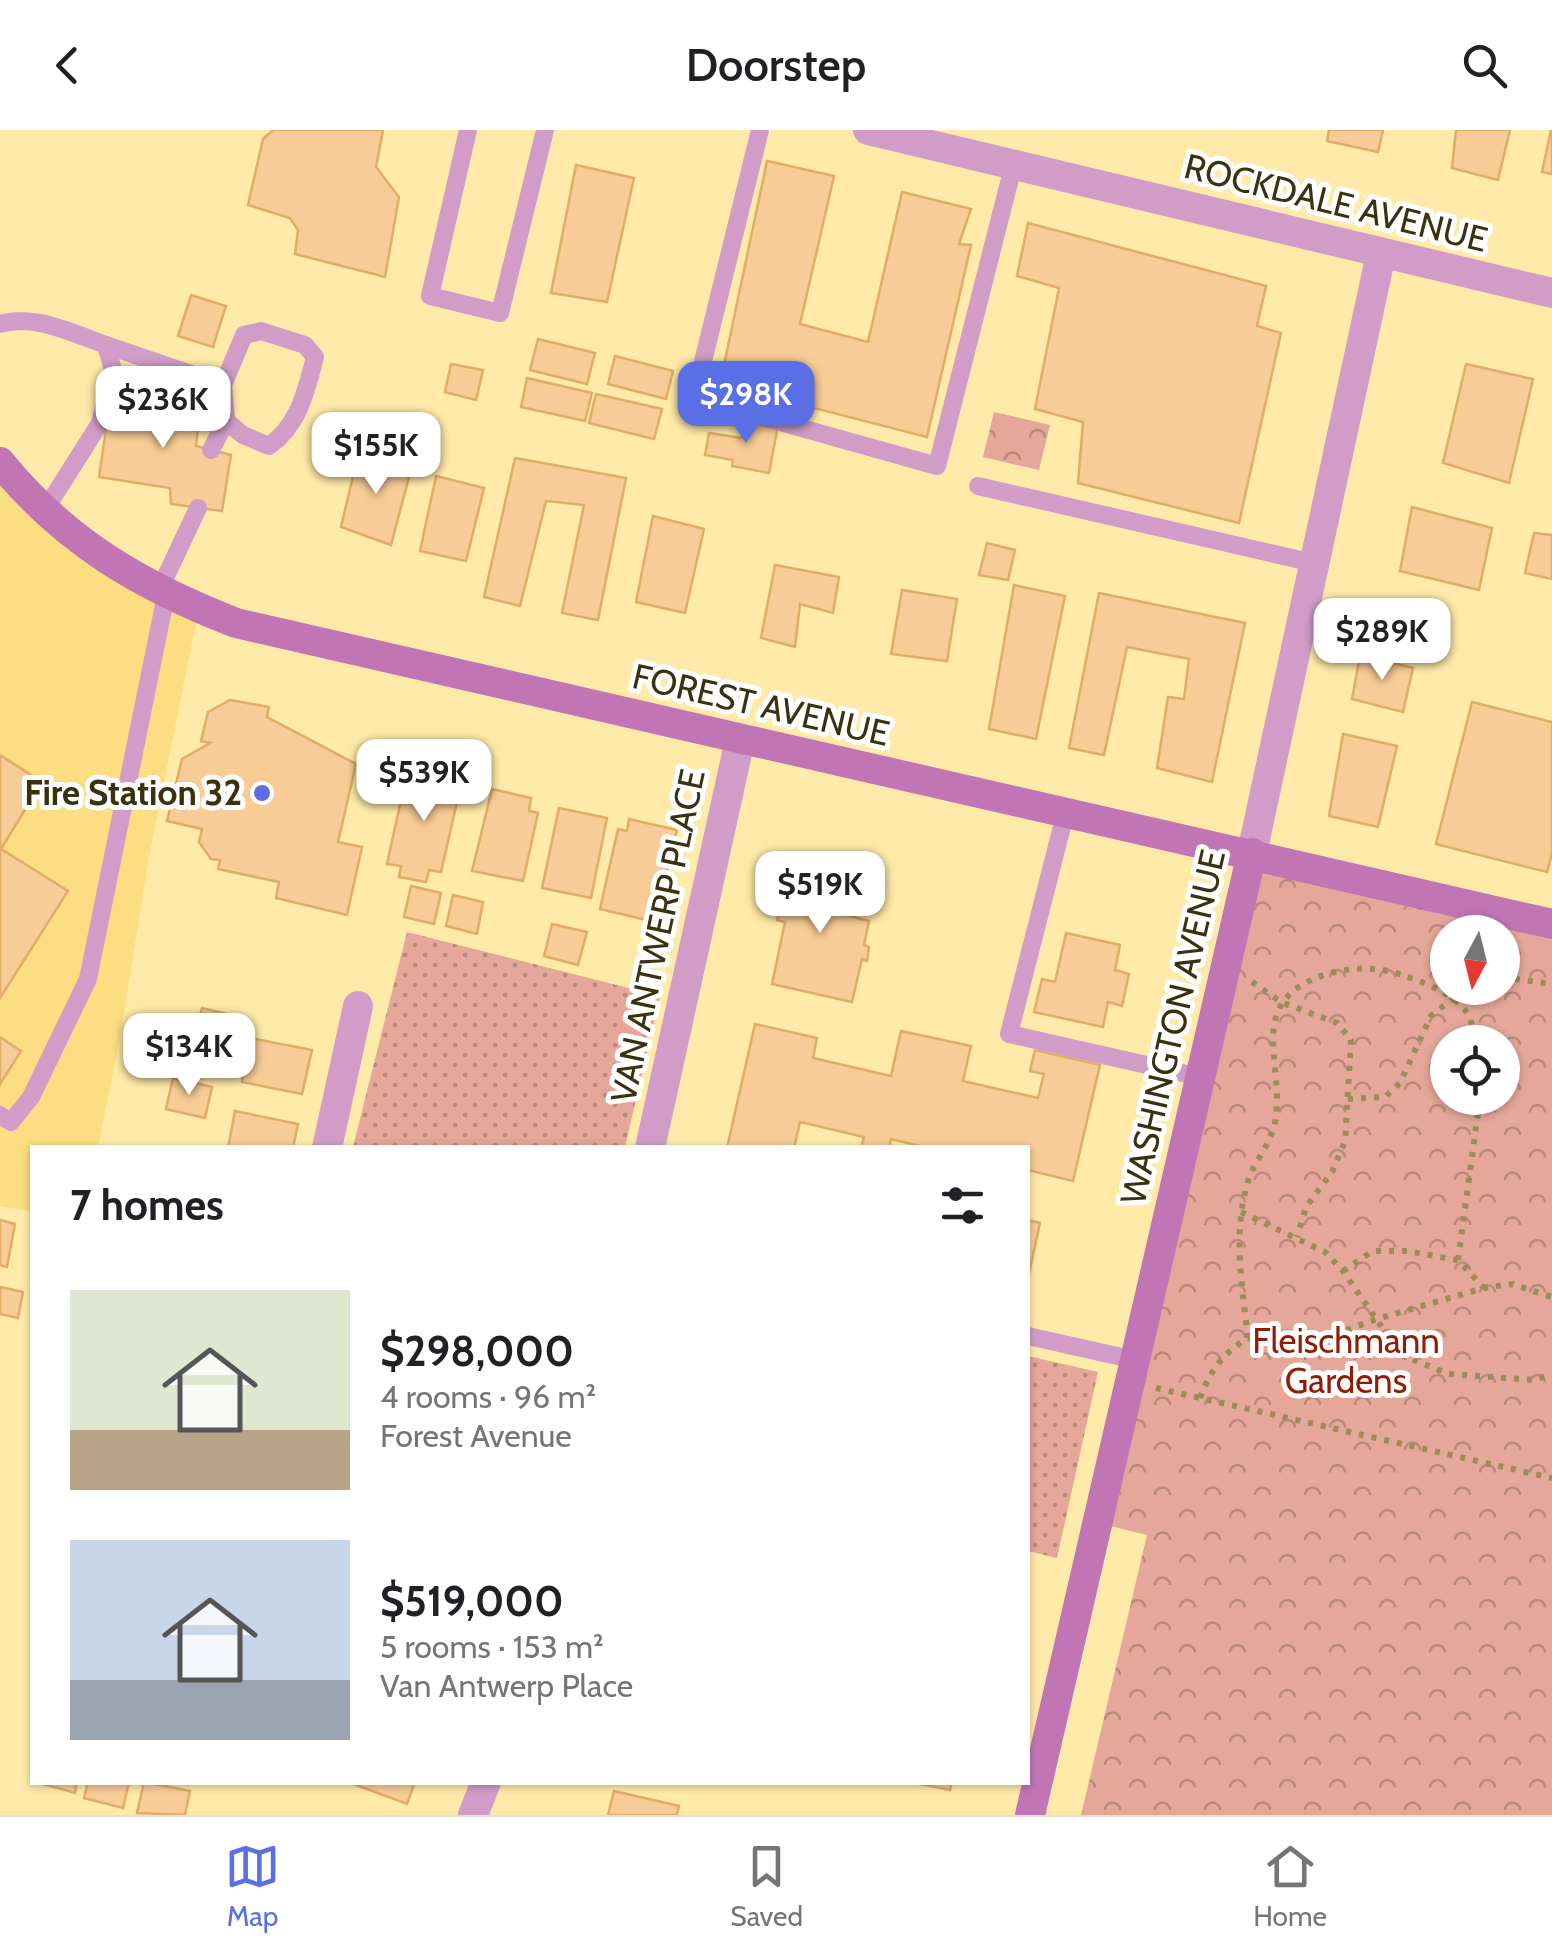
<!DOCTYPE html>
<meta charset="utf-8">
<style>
body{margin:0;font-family:Cabin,sans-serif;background:#f2f2f2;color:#202124;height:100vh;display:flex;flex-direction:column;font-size:38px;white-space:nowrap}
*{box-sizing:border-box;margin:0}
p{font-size:32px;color:#757577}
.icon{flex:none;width:55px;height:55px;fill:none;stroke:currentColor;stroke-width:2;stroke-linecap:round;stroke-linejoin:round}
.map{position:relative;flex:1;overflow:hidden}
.drawer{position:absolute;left:30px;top:1015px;width:1000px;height:640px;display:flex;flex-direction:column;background:#fff;border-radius:0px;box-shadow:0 2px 8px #0004}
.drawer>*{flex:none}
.needle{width:65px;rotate:187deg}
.fabs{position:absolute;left:1430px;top:785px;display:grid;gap:20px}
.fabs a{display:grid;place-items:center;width:90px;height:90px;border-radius:50%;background:#fff;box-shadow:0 2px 8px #0004;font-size:50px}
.price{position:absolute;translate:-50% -85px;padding:0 22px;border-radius:20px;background:#fff;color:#222;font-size:32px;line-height:65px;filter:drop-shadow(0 2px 5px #0008)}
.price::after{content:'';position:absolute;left:50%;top:60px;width:30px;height:22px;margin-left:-15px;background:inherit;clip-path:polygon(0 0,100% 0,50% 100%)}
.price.on{background:#5a6ee5;color:#fff}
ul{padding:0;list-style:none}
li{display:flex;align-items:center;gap:30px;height:250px;padding:0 40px}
li span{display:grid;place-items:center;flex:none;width:280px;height:200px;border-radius:0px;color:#555}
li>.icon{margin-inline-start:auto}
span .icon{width:120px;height:120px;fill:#fffc;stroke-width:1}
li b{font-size:42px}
h2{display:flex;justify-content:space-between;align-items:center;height:120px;padding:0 40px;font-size:42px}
header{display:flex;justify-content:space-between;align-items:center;height:130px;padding:0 40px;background:#fff;font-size:45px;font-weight:600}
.menu{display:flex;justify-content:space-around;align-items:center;height:140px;border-top:2px solid #e0e0e0;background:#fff;font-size:28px;color:#757577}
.menu a{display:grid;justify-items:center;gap:5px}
.menu .on{color:#5a6ee5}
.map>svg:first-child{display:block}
.built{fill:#fbde81}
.grass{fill:url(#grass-dots)}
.forest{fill:url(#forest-crowns);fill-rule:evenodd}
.building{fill:#f8cc96;stroke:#e1ac67;stroke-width:2.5}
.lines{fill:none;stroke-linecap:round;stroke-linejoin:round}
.path{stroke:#9b8c5a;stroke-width:6;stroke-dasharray:5 8;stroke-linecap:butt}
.lane{stroke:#d19dc8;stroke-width:18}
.street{stroke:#d19dc8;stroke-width:30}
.secondary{stroke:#c175b5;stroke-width:30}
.poi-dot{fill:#5a6ee5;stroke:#fff;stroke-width:4}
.labels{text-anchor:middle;stroke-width:10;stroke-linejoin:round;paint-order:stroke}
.street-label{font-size:35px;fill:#3c310e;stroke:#fff}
.poi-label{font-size:35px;font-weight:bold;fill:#3c310e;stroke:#fff;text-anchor:end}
.park-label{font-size:35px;fill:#911c05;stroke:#fff}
</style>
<header><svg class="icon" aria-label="back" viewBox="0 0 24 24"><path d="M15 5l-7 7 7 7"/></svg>Doorstep<svg class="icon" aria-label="search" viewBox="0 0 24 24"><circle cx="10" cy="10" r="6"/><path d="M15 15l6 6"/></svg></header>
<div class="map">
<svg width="1552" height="1685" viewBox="0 0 1552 1685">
<defs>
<pattern id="grass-dots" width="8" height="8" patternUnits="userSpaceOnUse" patternTransform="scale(2.5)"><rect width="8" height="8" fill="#e4a799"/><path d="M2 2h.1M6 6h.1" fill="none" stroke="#ba897b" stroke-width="1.8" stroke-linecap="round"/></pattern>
<pattern id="forest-crowns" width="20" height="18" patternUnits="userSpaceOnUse" patternTransform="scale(2.5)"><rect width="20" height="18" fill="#e4a799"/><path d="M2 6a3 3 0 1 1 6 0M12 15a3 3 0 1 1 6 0" fill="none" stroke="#ba897b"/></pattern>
</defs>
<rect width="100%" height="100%" fill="#ffeaa9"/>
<!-- built -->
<polygon class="built" points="0,332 22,359 199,478 150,722 119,913 98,1017 32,1018 32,1082 0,1076"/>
<!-- grass -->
<g class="grass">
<polygon points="407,802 660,866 625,1017 353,1017"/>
<polygon points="1028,1226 1098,1242 1057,1428 1028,1421"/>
</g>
<!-- forest -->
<g class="forest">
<polygon points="994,282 1050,295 1039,340 983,327"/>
<path d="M1252,723L1552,794V1685H1081L1147,1405L1098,1393ZM1448,802H1502V858H1448ZM1448,912H1502V968H1448Z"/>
</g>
<!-- building -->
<g class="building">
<polygon points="273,0 383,0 376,37 399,67 385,147 295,124 298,100 290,88 248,75 263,9"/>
<polygon points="1329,0 1383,0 1378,22 1327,11"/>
<polygon points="1456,0 1510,0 1498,50 1452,38"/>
<polygon points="1551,0 1552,0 1552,44 1542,42"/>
<polygon points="767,31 834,46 800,194 868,212 902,62 971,79 959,114 971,115 927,307 720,254"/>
<polygon points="576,35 634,48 607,172 551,163"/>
<polygon points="1028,93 1266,156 1257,196 1281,203 1239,393 1078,353 1083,292 1035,279 1059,158 1017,146"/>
<polygon points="191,165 226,176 213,217 178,206"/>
<polygon points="538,209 595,223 587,254 530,240"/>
<polygon points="615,226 673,241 666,269 608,254"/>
<polygon points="451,234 483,240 476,270 445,262"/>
<polygon points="1466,234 1533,249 1509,353 1443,333"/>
<polygon points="527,248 592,263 585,291 521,277"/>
<polygon points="112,258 200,280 196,316 231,325 222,381 171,374 170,358 99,347"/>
<polygon points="596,264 662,279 654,309 589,293"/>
<polygon points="745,289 778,295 769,343 732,336 733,330 705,325 709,303 742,308"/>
<polygon points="359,321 412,336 391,415 341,397"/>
<polygon points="515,328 626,348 598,490 562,483 584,375 546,371 520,476 484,467"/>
<polygon points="436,346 484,358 466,431 420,421"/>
<polygon points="1412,377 1492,398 1479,460 1400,441"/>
<polygon points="653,386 704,399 685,483 636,472"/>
<polygon points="1534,403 1552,405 1552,449 1525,443"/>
<polygon points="987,413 1015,420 1008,450 979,445"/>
<polygon points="775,435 839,447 833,483 800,474 795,517 761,508"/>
<polygon points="1014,455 1065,466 1036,609 989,599"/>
<polygon points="902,460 957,469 947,531 891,524"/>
<polygon points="1099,463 1245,493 1212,652 1157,638 1168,567 1184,569 1189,529 1127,517 1104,625 1069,618"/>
<polygon points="1360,525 1413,538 1403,582 1352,569"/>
<polygon points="230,570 269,577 267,587 356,634 338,712 362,717 347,785 276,768 279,752 218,739 220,730 211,729 199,712 202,699 167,691 182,629 210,613 201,611 208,582"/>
<polygon points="1472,572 1552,592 1552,723 1547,742 1436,714"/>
<polygon points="1343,604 1397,616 1378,697 1329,686"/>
<polygon points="0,625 42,652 1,719 68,761 0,868"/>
<polygon points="408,638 462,650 441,742 429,740 426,752 399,747 401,736 387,734"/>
<polygon points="492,659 531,668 529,681 538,683 523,751 472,741"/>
<polygon points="559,678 607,688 591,768 542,758"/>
<polygon points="629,689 677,700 655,792 600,779 618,699 627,701"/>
<polygon points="789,736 853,750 845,785 869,791 864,815 869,817 867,831 862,829 852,872 772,854 785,792 777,790"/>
<polygon points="411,756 441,763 434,794 404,787"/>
<polygon points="453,765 483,772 477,804 446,796"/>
<polygon points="552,794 587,802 578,835 544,826"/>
<polygon points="1066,803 1120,815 1115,840 1129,844 1122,876 1108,872 1103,897 1034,882 1042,849 1055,852"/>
<polygon points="202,878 227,884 224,899 198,893"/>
<polygon points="755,894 817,908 813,928 891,946 901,901 971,916 963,951 1038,968 1044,944 1030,941 1035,920 1100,935 1073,1051 1028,1040 1028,1018 928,1018 891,1009 889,1018 861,1018 864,1007 800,992 794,1018 727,1018"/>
<polygon points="0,907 21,921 0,954"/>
<polygon points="245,907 312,920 302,964 242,952 243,945 237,944"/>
<polygon points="173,948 212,957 205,988 166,979"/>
<polygon points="235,981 298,994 293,1018 228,1018"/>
<polygon points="0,1090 15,1094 7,1137 0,1135"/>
<polygon points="1028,1090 1040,1093 1028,1148"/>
<polygon points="0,1157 23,1162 18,1188 0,1184"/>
<polygon points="36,1652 77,1652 75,1663"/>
<polygon points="88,1652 129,1652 123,1678 84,1668"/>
<polygon points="144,1652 190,1661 185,1685 137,1683"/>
<polygon points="348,1652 415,1652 407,1674"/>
<polygon points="910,1652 952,1652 950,1660"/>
<polygon points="614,1661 679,1676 677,1685 608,1685"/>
</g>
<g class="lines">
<!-- path -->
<g class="path">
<polyline points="1502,851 1516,849 1552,854"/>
<polyline points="1252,852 1281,872 1337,893 1351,910 1345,1011 1332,1042 1306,1077 1297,1107"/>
<polyline points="1348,969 1385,967 1400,953 1431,886 1451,870 1477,858"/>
<polyline points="1241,1082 1325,1122 1343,1141 1401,1225 1449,1244 1534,1250 1552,1244"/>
<polyline points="1458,1130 1480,968"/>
<polyline points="1343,1141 1373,1121 1407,1121 1458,1130 1484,1158"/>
<path d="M1248,1208C1242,1155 1232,1101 1249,1048C1256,1029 1271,1013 1275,993C1286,931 1242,871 1327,844C1352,837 1377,836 1402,845C1424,852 1453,863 1467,883C1472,890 1474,904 1476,912"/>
<polyline points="1156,1258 1552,1348"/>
<path d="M1200,1268C1210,1241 1223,1223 1248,1208L1290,1220L1377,1189L1484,1158L1512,1154L1552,1167"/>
</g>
<!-- lane -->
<g class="lane">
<polyline points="468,0 430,166 500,183 545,0"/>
<polyline points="760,0 694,268 937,336 1014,33"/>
<path d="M0,194C34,183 74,204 106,215L113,240L100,293L45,380"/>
<path d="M261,201L305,215L315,227C306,261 299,295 269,316L243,305L226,291L223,255L244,205Z"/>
<polyline points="106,215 223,255"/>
<polyline points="211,320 226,291"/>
<polyline points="978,356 1314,433"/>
<polyline points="159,461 198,378"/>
<polyline points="1066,681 1009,904 1200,947"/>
<polyline points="0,985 11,992 31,967 88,849 166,465"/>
<polyline points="1028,1206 1135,1230"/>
</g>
<!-- street -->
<g class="street">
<polyline points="868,0 1552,163"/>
<polyline points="1252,723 1381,124"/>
<polyline points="327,1018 358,876"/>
<polyline points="650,1018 740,610"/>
<polyline points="473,1685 486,1652"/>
</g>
<!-- secondary -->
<g class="secondary">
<path d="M0,332C65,412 141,456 236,493L1552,794"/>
<polyline points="1030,1685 1252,723"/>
</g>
</g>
<!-- markers -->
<circle class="poi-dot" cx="262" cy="663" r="10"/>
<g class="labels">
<!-- street labels -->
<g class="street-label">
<text transform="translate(1336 73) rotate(14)" y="12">ROCKDALE AVENUE</text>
<text transform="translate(761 575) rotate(13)" y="12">FOREST AVENUE</text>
<text transform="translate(658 806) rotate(-78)" y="12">VAN ANTWERP PLACE</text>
<text transform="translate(1173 897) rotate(-77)" y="12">WASHINGTON AVENUE</text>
</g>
<!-- poi labels -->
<g class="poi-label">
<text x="242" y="675">Fire Station 32</text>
</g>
<!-- park labels -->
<g class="park-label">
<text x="1346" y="1223">Fleischmann<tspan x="1346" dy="40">Gardens</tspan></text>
</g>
</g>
</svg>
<div class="fabs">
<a><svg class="needle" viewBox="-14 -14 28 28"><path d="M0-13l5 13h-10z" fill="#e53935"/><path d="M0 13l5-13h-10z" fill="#757577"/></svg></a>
<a><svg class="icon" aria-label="locate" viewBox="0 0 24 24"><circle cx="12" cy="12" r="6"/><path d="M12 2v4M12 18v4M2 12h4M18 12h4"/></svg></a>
</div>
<b class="price on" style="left:746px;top:316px">$298K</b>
<b class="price" style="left:163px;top:321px">$236K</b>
<b class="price" style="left:376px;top:367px">$155K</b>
<b class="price" style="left:1382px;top:553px">$289K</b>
<b class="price" style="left:424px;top:694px">$539K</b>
<b class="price" style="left:820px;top:806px">$519K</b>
<b class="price" style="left:189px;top:968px">$134K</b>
<section class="drawer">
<h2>7 homes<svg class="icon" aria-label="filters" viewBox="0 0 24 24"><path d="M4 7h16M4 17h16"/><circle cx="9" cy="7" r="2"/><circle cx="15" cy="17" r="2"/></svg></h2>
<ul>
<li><span style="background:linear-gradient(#dfe7d0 70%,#b9a48a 0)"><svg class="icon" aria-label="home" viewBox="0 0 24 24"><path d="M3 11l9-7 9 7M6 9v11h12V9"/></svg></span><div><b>$298,000</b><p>4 rooms · 96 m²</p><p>Forest Avenue</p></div></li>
<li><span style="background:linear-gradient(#c9d6e8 70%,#9aa5b1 0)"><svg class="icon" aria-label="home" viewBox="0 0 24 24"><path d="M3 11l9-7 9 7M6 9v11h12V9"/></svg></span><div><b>$519,000</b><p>5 rooms · 153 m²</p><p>Van Antwerp Place</p></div></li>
</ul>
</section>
</div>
<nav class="menu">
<a class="on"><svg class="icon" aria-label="map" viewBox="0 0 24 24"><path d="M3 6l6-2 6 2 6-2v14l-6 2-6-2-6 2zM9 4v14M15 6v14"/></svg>Map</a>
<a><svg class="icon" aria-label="saved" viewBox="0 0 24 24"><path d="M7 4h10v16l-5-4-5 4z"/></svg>Saved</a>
<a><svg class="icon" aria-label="home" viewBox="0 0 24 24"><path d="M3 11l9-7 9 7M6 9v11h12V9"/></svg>Home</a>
</nav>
